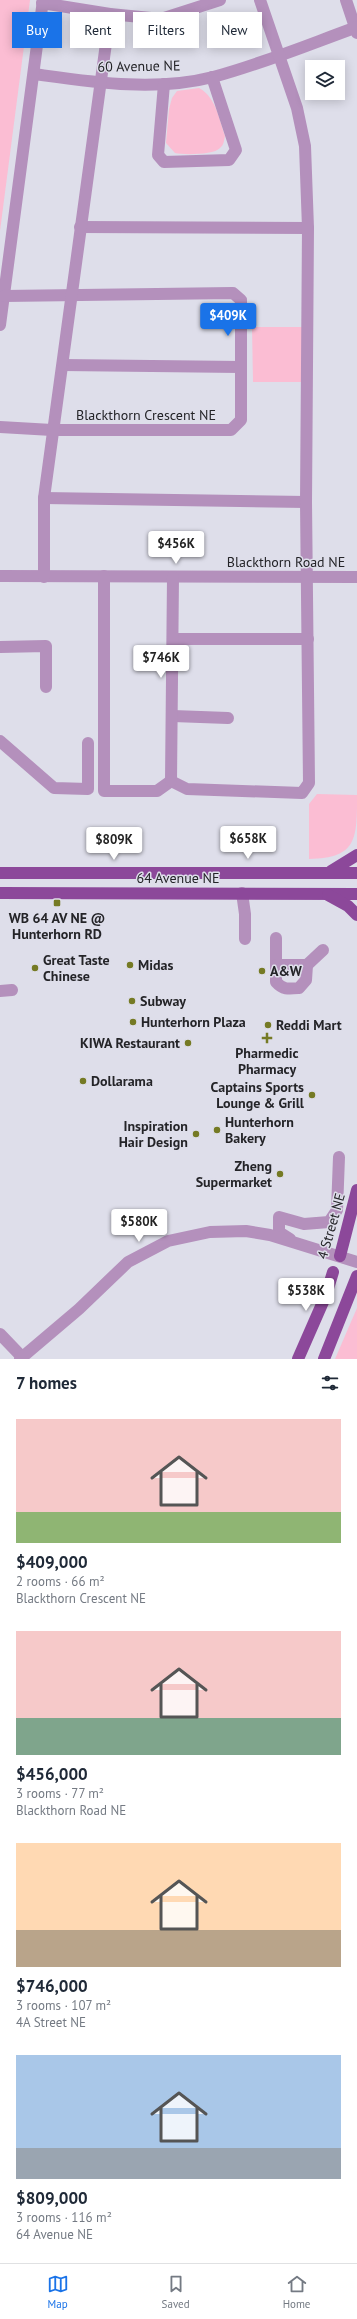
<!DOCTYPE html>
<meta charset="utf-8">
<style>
body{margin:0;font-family:"PT Sans",sans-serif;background:#f6f6f7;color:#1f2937;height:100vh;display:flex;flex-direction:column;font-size:15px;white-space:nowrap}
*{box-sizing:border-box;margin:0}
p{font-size:13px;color:#747a83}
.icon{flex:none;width:22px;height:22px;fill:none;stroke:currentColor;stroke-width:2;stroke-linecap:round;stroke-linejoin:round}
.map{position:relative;height:1359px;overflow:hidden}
.side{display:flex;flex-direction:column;background:#fff;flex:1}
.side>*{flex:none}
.top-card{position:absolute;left:12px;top:12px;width:333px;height:36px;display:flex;gap:8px}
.fabs{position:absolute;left:305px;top:60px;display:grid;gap:8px}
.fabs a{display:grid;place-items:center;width:40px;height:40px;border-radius:0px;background:#fff;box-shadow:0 2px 10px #0003;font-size:20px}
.price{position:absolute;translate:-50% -34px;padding:0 9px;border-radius:4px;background:#fff;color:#222;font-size:13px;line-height:26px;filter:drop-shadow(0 1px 2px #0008)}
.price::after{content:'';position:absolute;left:50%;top:24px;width:12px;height:9px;margin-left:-6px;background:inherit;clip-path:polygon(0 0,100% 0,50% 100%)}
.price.current{background:#1a73e8;color:#fff}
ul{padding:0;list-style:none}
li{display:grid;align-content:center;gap:8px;height:212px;padding:0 16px}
li span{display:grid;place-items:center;height:124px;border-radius:0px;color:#555}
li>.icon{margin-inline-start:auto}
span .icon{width:72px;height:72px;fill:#fffc;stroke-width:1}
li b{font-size:17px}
h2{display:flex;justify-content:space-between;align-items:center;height:48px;padding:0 16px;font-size:17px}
.tag{padding:0 14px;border-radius:0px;background:#fff;box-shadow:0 2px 10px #0003;font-size:14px;line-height:36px}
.tag.current{background:#1a73e8;color:#fff}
.dock{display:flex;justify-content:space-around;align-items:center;height:56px;border-top:1px solid #e0e1e3;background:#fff;font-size:11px;color:#747a83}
.dock a{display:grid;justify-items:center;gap:2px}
.dock .current{color:#1a73e8}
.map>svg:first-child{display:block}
.green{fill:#fbbdd3}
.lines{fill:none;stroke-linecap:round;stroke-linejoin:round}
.minor{stroke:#b490bc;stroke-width:12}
.major{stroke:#8c489a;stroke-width:12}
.poi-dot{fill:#757a24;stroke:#dedeea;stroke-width:1.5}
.labels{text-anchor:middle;stroke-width:3;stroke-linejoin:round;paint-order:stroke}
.street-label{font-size:14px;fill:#242428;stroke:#dedeea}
.poi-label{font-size:14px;font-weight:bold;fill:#242428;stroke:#dedeea;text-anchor:start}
</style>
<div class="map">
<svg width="357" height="1359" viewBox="0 0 357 1359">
<rect width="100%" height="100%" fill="#dedeea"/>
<!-- green -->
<g class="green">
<polygon points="0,0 30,0 0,231"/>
<path d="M199,88C216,97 219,119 225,136C224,140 224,145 220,148C214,155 183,155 175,153L166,143L169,109L172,98L177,91Z"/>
<polygon points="252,327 304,327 304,382 253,382"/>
<path d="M317,794L357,795C357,839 357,858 309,859V804Z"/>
<polygon points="357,1308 357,1359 335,1359"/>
</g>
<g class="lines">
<!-- minor -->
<g class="minor">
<polyline points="346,0 357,33"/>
<polyline points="42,3 110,14 161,19 220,0"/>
<path d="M34,74C92,82 154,92 213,77C262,64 310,44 357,27"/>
<polyline points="164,84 158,155 164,162 229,160 236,150 212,77"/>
<polyline points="80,227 308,228"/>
<polyline points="0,325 43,0"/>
<polyline points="63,365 240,367"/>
<polyline points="0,427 52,430 231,430 241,420 241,300 233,293 4,296"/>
<polyline points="44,498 306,502"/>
<polyline points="0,576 357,577"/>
<polyline points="104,576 104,791 157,791 171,781 187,789 302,793 309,783 306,502 308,228 305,146 297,108 260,0"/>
<polyline points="44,577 44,498 110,14"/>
<polyline points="173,639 308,639"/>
<polyline points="0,647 46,646 46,687"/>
<polyline points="173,716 228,718"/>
<polyline points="0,741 54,788 88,789 88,743"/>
<polyline points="171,781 173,577"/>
<polyline points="242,893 245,914 245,939"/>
<path d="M276,938V982C283,990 289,989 299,988L306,980L307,965"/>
<polyline points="276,965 307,965 323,950"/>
<polyline points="0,991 12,990"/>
<polyline points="290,1239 279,1232 279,1217 304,1224 329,1222 337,1210 339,1157"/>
<polyline points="0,1334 22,1357"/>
<polyline points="20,1359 79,1309 128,1262 168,1241 210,1232 246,1231 270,1235 357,1262"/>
</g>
<!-- major -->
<g class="major">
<polyline points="331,871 357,855"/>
<polyline points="0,873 357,873"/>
<polyline points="0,893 357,894"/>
<polyline points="328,895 348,906 357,915"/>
<polyline points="340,1256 357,1190"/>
<polyline points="298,1359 326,1295 333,1272"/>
<polyline points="324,1359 357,1276"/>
</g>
</g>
<!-- markers -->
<g class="poi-dot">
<rect x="53" y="899" width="8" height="8" rx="2"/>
<circle cx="130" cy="965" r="4"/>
<circle cx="35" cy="968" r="4"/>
<circle cx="262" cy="971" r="4"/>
<circle cx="132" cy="1001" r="4"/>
<circle cx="133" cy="1022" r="4"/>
<circle cx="268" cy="1025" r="4"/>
<path d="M265 1032h4v4h4v4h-4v4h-4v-4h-4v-4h4z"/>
<circle cx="188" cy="1043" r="4"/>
<circle cx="83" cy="1081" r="4"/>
<circle cx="312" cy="1095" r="4"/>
<circle cx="217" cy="1130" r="4"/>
<circle cx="196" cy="1134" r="4"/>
<circle cx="280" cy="1174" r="4"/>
</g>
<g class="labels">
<!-- street labels -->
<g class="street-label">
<text transform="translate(139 66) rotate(-1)" y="5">60 Avenue NE</text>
<text x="146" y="420">Blackthorn Crescent NE</text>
<text x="286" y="567">Blackthorn Road NE</text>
<text x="178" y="883">64 Avenue NE</text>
<text transform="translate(331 1226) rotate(-74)" y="5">4 Street NE</text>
</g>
<!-- poi labels -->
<g class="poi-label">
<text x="57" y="923" text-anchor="middle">WB 64 AV NE @<tspan x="57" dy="16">Hunterhorn RD</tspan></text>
<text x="43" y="965">Great Taste<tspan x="43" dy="16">Chinese</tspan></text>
<text x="138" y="970">Midas</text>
<text x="270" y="976">A&amp;W</text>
<text x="140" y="1006">Subway</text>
<text x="141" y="1027">Hunterhorn Plaza</text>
<text x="276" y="1030">Reddi Mart</text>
<text x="180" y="1048" text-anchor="end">KIWA Restaurant</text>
<text x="267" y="1058" text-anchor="middle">Pharmedic<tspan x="267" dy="16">Pharmacy</tspan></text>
<text x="91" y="1086">Dollarama</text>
<text x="304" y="1092" text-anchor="end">Captains Sports<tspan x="304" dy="16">Lounge &amp; Grill</tspan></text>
<text x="225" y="1127">Hunterhorn<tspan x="225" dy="16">Bakery</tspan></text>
<text x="188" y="1131" text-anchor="end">Inspiration<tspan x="188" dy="16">Hair Design</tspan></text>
<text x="272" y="1171" text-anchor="end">Zheng<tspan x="272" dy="16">Supermarket</tspan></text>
</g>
</g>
</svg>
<div class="fabs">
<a><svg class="icon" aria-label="layers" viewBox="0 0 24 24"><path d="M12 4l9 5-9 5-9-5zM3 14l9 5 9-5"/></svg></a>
</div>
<b class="price current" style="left:228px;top:337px">$409K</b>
<b class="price" style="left:176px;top:565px">$456K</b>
<b class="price" style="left:161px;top:679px">$746K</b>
<b class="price" style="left:248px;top:860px">$658K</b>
<b class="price" style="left:114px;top:861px">$809K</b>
<b class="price" style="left:139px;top:1243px">$580K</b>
<b class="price" style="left:306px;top:1312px">$538K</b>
<div class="top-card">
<a class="tag current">Buy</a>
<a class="tag">Rent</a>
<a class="tag">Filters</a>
<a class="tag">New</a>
</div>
</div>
<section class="side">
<h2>7 homes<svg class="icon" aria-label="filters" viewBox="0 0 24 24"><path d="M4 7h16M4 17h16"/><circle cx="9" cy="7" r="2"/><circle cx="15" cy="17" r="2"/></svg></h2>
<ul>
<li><span style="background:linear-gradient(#f6c9c9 75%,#8fb573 0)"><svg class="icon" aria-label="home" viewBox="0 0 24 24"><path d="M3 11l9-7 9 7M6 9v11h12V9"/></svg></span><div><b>$409,000</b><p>2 rooms · 66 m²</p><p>Blackthorn Crescent NE</p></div></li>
<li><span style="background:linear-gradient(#f6c9c9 70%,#7fa58c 0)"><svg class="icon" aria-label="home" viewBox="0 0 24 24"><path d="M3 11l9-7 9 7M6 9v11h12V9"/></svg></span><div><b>$456,000</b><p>3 rooms · 77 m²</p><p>Blackthorn Road NE</p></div></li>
<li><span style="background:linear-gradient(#ffd9b3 70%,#b9a48a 0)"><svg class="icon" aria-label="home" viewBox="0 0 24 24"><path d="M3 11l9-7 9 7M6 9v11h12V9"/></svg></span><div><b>$746,000</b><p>3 rooms · 107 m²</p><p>4A Street NE</p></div></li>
<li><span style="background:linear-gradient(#a9c7e8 75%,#9aa5b1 0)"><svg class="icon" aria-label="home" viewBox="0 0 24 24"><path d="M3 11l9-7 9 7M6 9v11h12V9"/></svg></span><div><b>$809,000</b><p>3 rooms · 116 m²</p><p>64 Avenue NE</p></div></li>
</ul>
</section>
<nav class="dock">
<a class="current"><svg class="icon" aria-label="map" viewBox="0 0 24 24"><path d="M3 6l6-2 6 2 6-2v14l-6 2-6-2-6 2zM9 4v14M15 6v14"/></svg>Map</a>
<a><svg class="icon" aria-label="saved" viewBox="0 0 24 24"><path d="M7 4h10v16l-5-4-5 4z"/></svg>Saved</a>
<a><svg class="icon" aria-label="home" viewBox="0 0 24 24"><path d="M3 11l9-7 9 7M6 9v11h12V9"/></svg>Home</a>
</nav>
